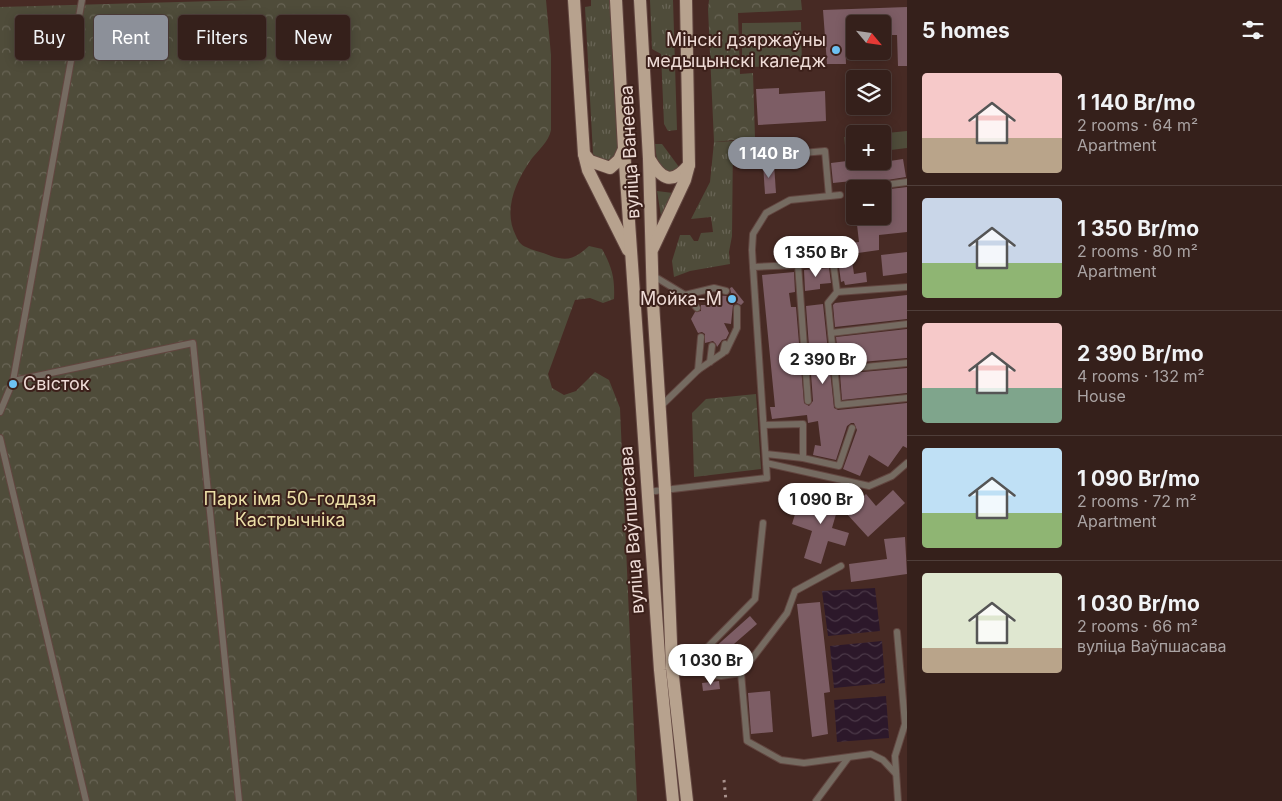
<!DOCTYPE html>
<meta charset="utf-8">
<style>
body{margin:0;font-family:Inter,sans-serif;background:#3d2824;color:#f1f3f6;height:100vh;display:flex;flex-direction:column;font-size:19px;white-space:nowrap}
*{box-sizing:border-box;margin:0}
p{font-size:16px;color:#aaa3a3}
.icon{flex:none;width:28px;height:28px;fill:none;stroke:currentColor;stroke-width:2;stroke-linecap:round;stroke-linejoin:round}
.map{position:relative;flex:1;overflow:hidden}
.sheet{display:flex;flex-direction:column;background:#35201b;width:375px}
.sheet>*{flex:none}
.banner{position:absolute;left:15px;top:15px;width:475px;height:45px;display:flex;gap:10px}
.needle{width:32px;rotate:119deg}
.controls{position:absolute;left:846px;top:15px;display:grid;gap:10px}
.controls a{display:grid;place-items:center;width:45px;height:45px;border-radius:5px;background:#35201b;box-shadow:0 2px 12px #0003,0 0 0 1px #4f3e3a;font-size:25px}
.price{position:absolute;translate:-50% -42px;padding:0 11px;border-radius:18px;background:#fff;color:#222;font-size:16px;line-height:32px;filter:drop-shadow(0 1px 2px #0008)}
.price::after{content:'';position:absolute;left:50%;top:30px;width:15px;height:11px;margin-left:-8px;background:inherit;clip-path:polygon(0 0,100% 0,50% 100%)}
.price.on{background:#8c9099;color:#fff}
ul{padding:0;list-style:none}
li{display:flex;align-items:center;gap:15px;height:125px;padding:0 15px}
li+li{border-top:1px solid #4f3e3a}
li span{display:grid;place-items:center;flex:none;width:140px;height:100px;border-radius:5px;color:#555}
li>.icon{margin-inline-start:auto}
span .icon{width:60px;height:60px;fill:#fffc;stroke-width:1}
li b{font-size:21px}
h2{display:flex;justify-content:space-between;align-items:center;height:60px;padding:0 15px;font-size:21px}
.pill{padding:0 18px;border-radius:5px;background:#35201b;box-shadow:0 2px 12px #0003,0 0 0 1px #4f3e3a;font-size:18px;line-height:45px}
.pill.on{background:#8c9099;color:#fff}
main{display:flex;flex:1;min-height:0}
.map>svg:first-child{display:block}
.grass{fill:url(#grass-tufts)}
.forest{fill:url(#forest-crowns)}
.pitch{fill:#4f4c3a}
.water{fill:url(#water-waves)}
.building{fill:#7d5d65}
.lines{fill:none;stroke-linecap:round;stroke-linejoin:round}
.lane-casing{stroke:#624640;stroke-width:8}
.primary-casing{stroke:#624640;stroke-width:14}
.lane{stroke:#756b61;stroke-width:6}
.primary{stroke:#b7a28e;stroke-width:12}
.rail{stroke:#a9928d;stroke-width:3;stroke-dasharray:2.5 5;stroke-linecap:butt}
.poi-dot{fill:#6dc2f3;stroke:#3c201a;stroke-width:2}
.labels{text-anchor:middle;stroke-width:4;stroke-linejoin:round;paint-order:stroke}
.poi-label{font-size:18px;fill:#eedbd6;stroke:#3c201a;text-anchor:end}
.street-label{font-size:18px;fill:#eedbd6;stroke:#3c201a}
.park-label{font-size:18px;fill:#ecdfa7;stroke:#3c201a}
</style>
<main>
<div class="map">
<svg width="907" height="801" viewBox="0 0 907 801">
<defs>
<pattern id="grass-tufts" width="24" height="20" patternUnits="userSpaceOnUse" patternTransform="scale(1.25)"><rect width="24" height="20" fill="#4f4c3a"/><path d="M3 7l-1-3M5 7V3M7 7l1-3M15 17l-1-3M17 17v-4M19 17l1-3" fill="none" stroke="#696556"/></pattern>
<pattern id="forest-crowns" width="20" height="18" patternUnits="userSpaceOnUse" patternTransform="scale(1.25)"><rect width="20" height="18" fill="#4f4c3a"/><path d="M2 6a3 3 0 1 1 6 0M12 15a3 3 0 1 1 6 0" fill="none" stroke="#696556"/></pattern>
<pattern id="water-waves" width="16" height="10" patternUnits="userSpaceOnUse" patternTransform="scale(1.25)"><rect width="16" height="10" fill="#2c182a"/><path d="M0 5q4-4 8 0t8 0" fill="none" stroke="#4b3948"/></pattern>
</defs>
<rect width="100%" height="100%" fill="#472a24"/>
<!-- grass -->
<g class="grass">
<polygon points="591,0 610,0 618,151 611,160 601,161 593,154 585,7 591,6"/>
<polygon points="650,0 673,0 677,130 668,131 664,124 661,54 652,49"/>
<polygon points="733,141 732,236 729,252 730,264 690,271 674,277 672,261 680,235 690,235 694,241 698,241 701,233 713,232 711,217 691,219 710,182 714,142"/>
<polygon points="655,144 662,144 679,167 670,172 661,170 657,162"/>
<polygon points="657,191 673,193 661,216"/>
</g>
<!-- forest -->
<g class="forest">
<path d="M250,0H546L551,55V130C549,142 537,151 530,161C515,183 503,211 516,236C518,241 521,245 526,247C533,251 543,252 551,256C569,262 575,258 589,246L602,249C612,267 615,278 614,299L603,303L590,298L575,300L548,374L552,388L564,395L576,391L595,372L609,380L620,408L637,801H0V7Z"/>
<polygon points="709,0 801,0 802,10 738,13 740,74 753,73 755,138 714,142 708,9"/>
<polygon points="756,394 761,469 694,477 692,413 706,399"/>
</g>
<!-- pitch -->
<g class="pitch">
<polygon points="801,22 802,66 742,67 742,23"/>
<polygon points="907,131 907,148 883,151 882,134 876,134"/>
<polygon points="855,136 855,153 846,154 844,137"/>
</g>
<!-- water -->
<g class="water">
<polygon points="875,588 880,631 828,636 822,591"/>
<polygon points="882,641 885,683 834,688 830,646"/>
<polygon points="886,696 889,738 837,742 834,700"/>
</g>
<!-- building -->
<g class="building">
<polygon points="907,7 907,66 898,66 897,35 882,35 882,24 855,24 855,36 845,37 846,64 827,64 823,10"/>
<polygon points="779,88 779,94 825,91 826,121 758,125 756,89"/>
<polygon points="903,159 906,177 881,181 879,184 879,189 853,189 852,181 833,183 831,163 855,160 855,161 870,161 870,164"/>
<polygon points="763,164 774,164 776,193 765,194"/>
<polygon points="907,187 907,232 879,235 879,250 851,254 854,274 866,272 867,282 845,285 844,281 841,282 839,267 843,266 841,244 859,242 856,216 891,216 892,207 890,189"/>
<polygon points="907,252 907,273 883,276 881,255"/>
<polygon points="829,268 831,283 820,284 820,289 805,291 804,270"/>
<polygon points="794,272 795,292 789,293 791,307 796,307 804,403 809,406 813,401 806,306 823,304 834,408 838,410 907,403 907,448 903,446 888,467 869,455 860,476 843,469 857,430 854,423 851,423 847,426 836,460 813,455 815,445 821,446 818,421 808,423 807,415 772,419 770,407 775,407 762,275"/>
<polygon points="732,287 744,302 741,305 737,303 733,305 731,324 724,323 729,333 726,339 722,340 717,347 716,344 713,341 705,343 705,334 702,332 698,333 691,319 695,312 701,311 701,305 708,305 707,295 728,296 731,293 730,288"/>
<polygon points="907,295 907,319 835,327 833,305 835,303"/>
<polygon points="907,329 907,358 839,364 836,337"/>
<polygon points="907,368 907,393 842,400 840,374"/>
<polygon points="818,490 841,497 832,528 849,533 845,546 828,541 821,564 804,558 812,531 792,524 797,508 811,512"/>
<polygon points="893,490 905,503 868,537 846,513 866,494 876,506"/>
<polygon points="905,537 907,574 851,582 849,564 887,559 884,539"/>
<polygon points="820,602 830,692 824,693 828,734 812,737 797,604"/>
<polygon points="750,616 757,624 719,657 713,649"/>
<polygon points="719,681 720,689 703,691 702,683"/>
<polygon points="770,691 773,732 751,734 748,693"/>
</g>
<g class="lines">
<!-- lane casing -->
<g class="lane-casing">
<g id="lane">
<polyline points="791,154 825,151 829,196"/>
<polyline points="887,208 884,185 907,182"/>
<polyline points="798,265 808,401"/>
<polyline points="753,267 752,250 753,234 766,213 790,200 840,195"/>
<polyline points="652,275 685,295 697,308"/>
<polyline points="837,292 907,287"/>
<polyline points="685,295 714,288 726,291"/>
<polyline points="831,333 907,324"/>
<polyline points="726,351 737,328 737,308"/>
<polyline points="710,362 712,346"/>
<polyline points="698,370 701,337"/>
<polyline points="834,370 907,363"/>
<polyline points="13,381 193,343 239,801"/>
<polyline points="661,406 698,370 723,353 725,344"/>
<polyline points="0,412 13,381 82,0"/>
<polyline points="764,425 803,424 803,458 766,454"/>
<polyline points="0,438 86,801"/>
<polyline points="803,458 839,466 852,428"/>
<polyline points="766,463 869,486 892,476 907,463"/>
<polyline points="647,492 767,478 753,267 798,265 833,261 837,292 828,303 838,405 907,398"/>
<polyline points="897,632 905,724 895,756 898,801"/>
<polyline points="689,666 755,599 763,523"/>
<path d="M670,668C683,666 696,664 706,674L721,676L741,673L747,741L781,760L804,763L871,754L883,760L896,774"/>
<polyline points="741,673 787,613 795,591 841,566"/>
<polyline points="816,801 848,758"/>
</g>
</g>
<!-- primary casing -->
<g class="primary-casing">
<g id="primary">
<polyline points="574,0 584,154 588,170 628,250"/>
<polyline points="616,0 624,149 660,670 673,801"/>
<polyline points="640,0 649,159 653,303 665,490 672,668 687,801"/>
<polyline points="584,154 590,161 610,168 619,160 624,149"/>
<path d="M650,160C662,180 672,185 689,165"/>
<polyline points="653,248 685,180 689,165 686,0"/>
</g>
</g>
<!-- lane -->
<use href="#lane" class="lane"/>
<!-- primary -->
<use href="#primary" class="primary"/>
<!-- rail -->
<polyline class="rail" points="724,780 726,801"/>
</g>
<!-- markers -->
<g class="poi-dot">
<circle cx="836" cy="50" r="5"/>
<circle cx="732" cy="299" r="5"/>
<circle cx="13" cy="384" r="5"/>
</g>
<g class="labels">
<!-- poi labels -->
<g class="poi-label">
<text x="826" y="46">Мінскі дзяржаўны<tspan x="826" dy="21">медыцынскі каледж</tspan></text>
<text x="722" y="305">Мойка-М</text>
<text x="23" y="390" text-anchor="start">Свісток</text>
</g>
<!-- street labels -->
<g class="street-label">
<text transform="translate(630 152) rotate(-93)" y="6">вуліца Ванеева</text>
<text transform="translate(632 530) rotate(-94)" y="6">вуліца Ваўпшасава</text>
</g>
<!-- park labels -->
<g class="park-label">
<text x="290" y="505">Парк імя 50-годдзя<tspan x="290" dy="21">Кастрычніка</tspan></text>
</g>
</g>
</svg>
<div class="controls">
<a><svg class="needle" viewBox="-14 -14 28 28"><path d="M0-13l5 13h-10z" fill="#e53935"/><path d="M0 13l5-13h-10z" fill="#aaa3a3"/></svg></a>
<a><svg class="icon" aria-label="layers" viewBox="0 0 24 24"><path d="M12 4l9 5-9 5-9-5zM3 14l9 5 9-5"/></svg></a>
<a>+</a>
<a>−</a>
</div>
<b class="price on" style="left:769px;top:179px">1 140 Br</b>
<b class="price" style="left:816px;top:278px">1 350 Br</b>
<b class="price" style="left:823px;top:385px">2 390 Br</b>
<b class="price" style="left:821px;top:525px">1 090 Br</b>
<b class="price" style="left:711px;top:686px">1 030 Br</b>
<div class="banner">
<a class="pill">Buy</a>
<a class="pill on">Rent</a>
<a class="pill">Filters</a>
<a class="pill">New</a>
</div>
</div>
<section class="sheet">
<h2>5 homes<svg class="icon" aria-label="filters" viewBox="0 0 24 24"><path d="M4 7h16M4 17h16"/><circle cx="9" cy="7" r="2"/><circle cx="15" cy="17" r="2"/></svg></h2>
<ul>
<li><span style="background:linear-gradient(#f6c9c9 65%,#b9a48a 0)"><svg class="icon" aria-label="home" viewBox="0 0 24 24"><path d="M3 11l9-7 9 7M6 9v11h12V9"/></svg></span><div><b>1 140 Br/mo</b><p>2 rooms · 64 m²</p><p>Apartment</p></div></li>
<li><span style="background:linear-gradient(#c9d6e8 65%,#8fb573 0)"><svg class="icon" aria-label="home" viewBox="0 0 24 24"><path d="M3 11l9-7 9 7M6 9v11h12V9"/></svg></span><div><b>1 350 Br/mo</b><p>2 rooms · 80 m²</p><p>Apartment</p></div></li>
<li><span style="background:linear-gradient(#f6c9c9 65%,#7fa58c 0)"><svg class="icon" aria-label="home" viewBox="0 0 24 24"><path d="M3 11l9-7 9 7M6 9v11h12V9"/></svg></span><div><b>2 390 Br/mo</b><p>4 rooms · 132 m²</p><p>House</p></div></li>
<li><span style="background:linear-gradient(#bfe0f5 65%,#8fb573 0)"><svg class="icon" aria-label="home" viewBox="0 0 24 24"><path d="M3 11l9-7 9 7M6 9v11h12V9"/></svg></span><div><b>1 090 Br/mo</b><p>2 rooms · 72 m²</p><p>Apartment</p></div></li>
<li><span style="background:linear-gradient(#dfe7d0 75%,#b9a48a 0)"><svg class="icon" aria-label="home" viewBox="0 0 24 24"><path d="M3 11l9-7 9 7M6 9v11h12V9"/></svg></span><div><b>1 030 Br/mo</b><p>2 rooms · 66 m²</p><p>вуліца Ваўпшасава</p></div></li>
</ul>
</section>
</main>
